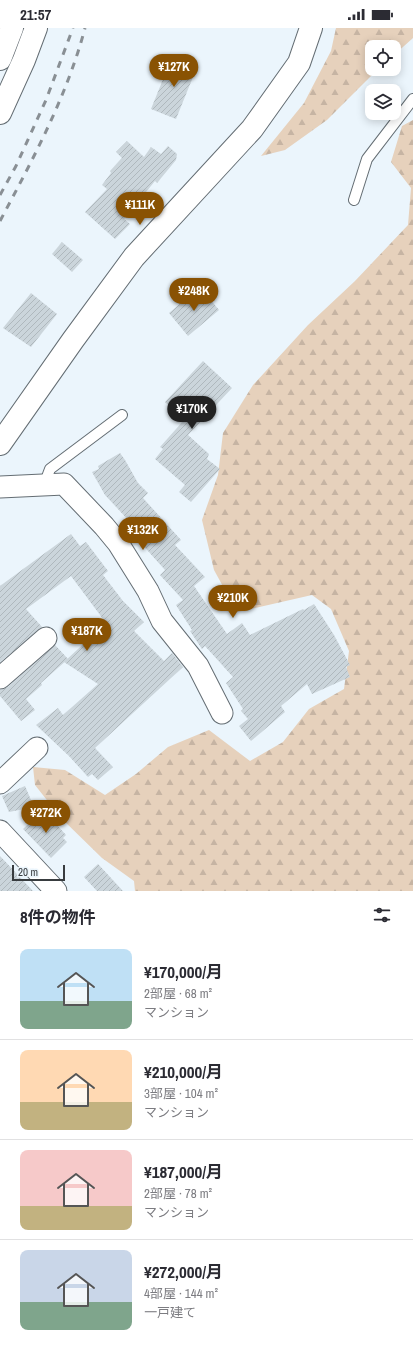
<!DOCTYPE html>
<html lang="ja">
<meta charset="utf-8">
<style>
body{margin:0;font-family:"Archivo Narrow","Noto Sans JP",sans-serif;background:#f2f2f3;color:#2b2b33;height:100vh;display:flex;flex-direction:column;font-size:15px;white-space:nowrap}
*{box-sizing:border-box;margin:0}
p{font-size:13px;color:#7c7c81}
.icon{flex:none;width:22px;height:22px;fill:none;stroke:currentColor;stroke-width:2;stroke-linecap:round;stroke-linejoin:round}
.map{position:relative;height:863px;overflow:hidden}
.sheet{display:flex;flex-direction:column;background:#fff;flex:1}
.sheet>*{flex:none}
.tools{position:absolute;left:365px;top:12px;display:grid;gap:8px}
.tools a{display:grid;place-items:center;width:36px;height:36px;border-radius:8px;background:#fff;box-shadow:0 2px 10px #0003;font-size:20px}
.scale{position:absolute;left:12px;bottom:10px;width:53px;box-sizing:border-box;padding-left:4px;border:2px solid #383c3f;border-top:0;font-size:11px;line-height:14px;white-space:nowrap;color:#383c3f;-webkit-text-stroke:3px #ebf5fc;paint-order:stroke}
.price{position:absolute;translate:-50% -34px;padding:0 9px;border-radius:14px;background:#895203;color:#fff;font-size:13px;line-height:26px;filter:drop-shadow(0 1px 2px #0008)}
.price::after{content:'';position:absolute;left:50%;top:24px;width:12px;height:9px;margin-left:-6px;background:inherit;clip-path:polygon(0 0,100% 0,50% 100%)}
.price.active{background:#222;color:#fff}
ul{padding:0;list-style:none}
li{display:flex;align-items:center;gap:12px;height:100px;padding:0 20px}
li+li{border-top:1px solid #e1e1e2}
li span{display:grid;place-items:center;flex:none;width:112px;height:80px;border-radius:8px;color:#555}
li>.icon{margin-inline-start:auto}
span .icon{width:48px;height:48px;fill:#fffc;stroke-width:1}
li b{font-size:17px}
h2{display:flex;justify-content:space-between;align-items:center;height:48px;padding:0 20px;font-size:17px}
.status{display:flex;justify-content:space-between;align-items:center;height:28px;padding:0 20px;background:#fff;direction:ltr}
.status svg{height:11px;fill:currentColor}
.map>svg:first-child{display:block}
.forest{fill:url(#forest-firs)}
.building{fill:url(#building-hatch)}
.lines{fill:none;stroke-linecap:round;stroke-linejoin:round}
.service-casing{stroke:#646d73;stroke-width:12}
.minor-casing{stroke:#646d73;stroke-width:23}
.tertiary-casing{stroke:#646d73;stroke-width:24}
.motorway-casing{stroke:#646d73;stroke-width:24}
.service{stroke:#fff;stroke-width:10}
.minor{stroke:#fff;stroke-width:21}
.tertiary{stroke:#fff;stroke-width:22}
.motorway{stroke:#fff;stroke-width:22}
.rail{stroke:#898f94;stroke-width:3;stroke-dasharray:7 7;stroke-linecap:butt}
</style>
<div class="status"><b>21:57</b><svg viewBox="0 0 49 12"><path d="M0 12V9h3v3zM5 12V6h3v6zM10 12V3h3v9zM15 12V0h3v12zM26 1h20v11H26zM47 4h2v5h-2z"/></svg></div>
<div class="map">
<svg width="413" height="863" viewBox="0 0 413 863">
<defs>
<pattern id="forest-firs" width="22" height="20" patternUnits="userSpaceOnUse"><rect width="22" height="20" fill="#e6d1bc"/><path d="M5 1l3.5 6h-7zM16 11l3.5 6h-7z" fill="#c6b4a3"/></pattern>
<pattern id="building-hatch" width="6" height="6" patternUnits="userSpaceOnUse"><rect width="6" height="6" fill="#cbd5db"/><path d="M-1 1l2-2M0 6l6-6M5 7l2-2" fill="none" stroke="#afb8bd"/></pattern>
</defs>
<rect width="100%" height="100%" fill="#ebf5fc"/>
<!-- forest -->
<g class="forest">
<polygon points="336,0 413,0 413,10 394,27 394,19 372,19 372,41 378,41 327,92 285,122 261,128 304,75 331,23"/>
<polygon points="413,92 413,863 135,863 134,853 102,830 61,790 35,757 33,739 65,742 105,767 136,746 168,719 209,702 250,733 283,714 309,681 344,661 349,623 331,581 312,567 237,584 214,542 202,492 218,447 223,405 253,357 308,297 355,253 408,197 411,160 391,134 402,98"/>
</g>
<!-- building -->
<g class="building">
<polygon points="172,29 197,39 176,91 151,81"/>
<polygon points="127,113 144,129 151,119 161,126 168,118 177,126 176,132 157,155 155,153 124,191 130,196 115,211 85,184 107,161 102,157 111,145 110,143 122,130 116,124"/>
<polygon points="62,214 83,232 72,244 52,226"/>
<polygon points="200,259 219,282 188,308 169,285"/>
<polygon points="31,265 57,286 31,319 3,300"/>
<polygon points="203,333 232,360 188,407 209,426 207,431 220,441 191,474 179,464 185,457 155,431 163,421 160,419 184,392 165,374"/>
<polygon points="120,425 125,432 138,455 148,465 143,470 181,512 175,517 205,549 194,558 227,606 242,595 250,607 303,581 304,582 314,576 334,607 350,637 346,639 350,649 312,666 307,656 281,678 285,684 251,713 239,698 248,691 241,683 243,681 226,655 233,649 205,618 202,621 190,603 192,602 176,577 183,572 160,547 165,542 140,514 143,512 129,498 131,495 105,467 92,444 99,441 98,438"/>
<polygon points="71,506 80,518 86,514 108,543 103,547 123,573 144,594 134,603 164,633 172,625 183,639 95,720 113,739 98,752 92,746 88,749 69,728 36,697 58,680 63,687 98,656 64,634 106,595 71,548 26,581 42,599 0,634 0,558"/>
<polygon points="55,617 68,631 41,655 42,657 26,671 35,682 21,693 0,668 0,662 8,659"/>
<polygon points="25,758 34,779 9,784 2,768"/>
<polygon points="43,782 66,807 63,810 67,814 51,830 23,801"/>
<polygon points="0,828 33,863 0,863"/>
<polygon points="98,836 123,863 97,863 84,849"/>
</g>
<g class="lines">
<!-- service casing -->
<g class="service-casing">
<g id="service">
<polyline points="354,172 367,131 413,71"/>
<polyline points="44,457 50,441 122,387"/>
</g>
</g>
<!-- minor casing -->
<g class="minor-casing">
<g id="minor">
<polyline points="0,459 64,456 104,498 118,515 148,563 162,593 198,638 222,685"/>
<polyline points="0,650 46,610"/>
<polyline points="0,755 37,720"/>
<polyline points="0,803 56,863"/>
</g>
</g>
<!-- tertiary casing -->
<g class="tertiary-casing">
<polyline id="tertiary" points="0,416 73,312 134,229 252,101 299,35 311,0"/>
</g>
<!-- motorway casing -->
<g class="motorway-casing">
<g id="motorway">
<polyline points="0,31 12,0"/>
<polyline points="0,85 24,32 36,0"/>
</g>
</g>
<!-- service -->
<use href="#service" class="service"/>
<!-- minor -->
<use href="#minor" class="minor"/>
<!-- tertiary -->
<use href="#tertiary" class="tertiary"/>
<!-- motorway -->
<use href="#motorway" class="motorway"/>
<!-- rail -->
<g class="rail">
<polyline points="0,167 16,138 46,72 73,0"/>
<path d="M0,193C33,131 67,68 85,0"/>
</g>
</g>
</svg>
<div class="tools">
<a><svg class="icon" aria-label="locate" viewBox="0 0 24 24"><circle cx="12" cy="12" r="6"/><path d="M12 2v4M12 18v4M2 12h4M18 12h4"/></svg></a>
<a><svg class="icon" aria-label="layers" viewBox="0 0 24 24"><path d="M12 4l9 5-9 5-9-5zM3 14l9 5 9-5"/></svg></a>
</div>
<div class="scale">20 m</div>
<b class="price" style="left:174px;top:60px">¥127K</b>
<b class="price" style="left:140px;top:198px">¥111K</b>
<b class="price" style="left:194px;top:284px">¥248K</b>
<b class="price active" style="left:192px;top:402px">¥170K</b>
<b class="price" style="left:143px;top:523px">¥132K</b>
<b class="price" style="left:233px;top:591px">¥210K</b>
<b class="price" style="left:87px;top:624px">¥187K</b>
<b class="price" style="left:46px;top:806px">¥272K</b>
</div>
<section class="sheet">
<h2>8件の物件<svg class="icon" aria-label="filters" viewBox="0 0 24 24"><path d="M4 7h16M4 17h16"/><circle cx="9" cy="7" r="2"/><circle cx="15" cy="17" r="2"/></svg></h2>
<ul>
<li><span style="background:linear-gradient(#bfe0f5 65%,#7fa58c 0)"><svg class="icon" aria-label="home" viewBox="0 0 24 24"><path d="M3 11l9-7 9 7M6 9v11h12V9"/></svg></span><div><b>¥170,000/月</b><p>2部屋 · 68 m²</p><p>マンション</p></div></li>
<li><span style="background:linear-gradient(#ffd9b3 65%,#c2b280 0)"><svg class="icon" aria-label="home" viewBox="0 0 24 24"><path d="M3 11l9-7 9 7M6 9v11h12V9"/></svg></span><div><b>¥210,000/月</b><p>3部屋 · 104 m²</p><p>マンション</p></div></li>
<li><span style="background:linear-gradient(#f6c9c9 70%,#c2b280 0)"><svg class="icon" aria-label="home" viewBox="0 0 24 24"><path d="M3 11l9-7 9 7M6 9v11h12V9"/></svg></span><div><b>¥187,000/月</b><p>2部屋 · 78 m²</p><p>マンション</p></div></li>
<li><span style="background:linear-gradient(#c9d6e8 65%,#7fa58c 0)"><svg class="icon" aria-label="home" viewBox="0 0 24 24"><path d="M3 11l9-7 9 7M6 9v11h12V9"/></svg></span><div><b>¥272,000/月</b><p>4部屋 · 144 m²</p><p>一戸建て</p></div></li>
</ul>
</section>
